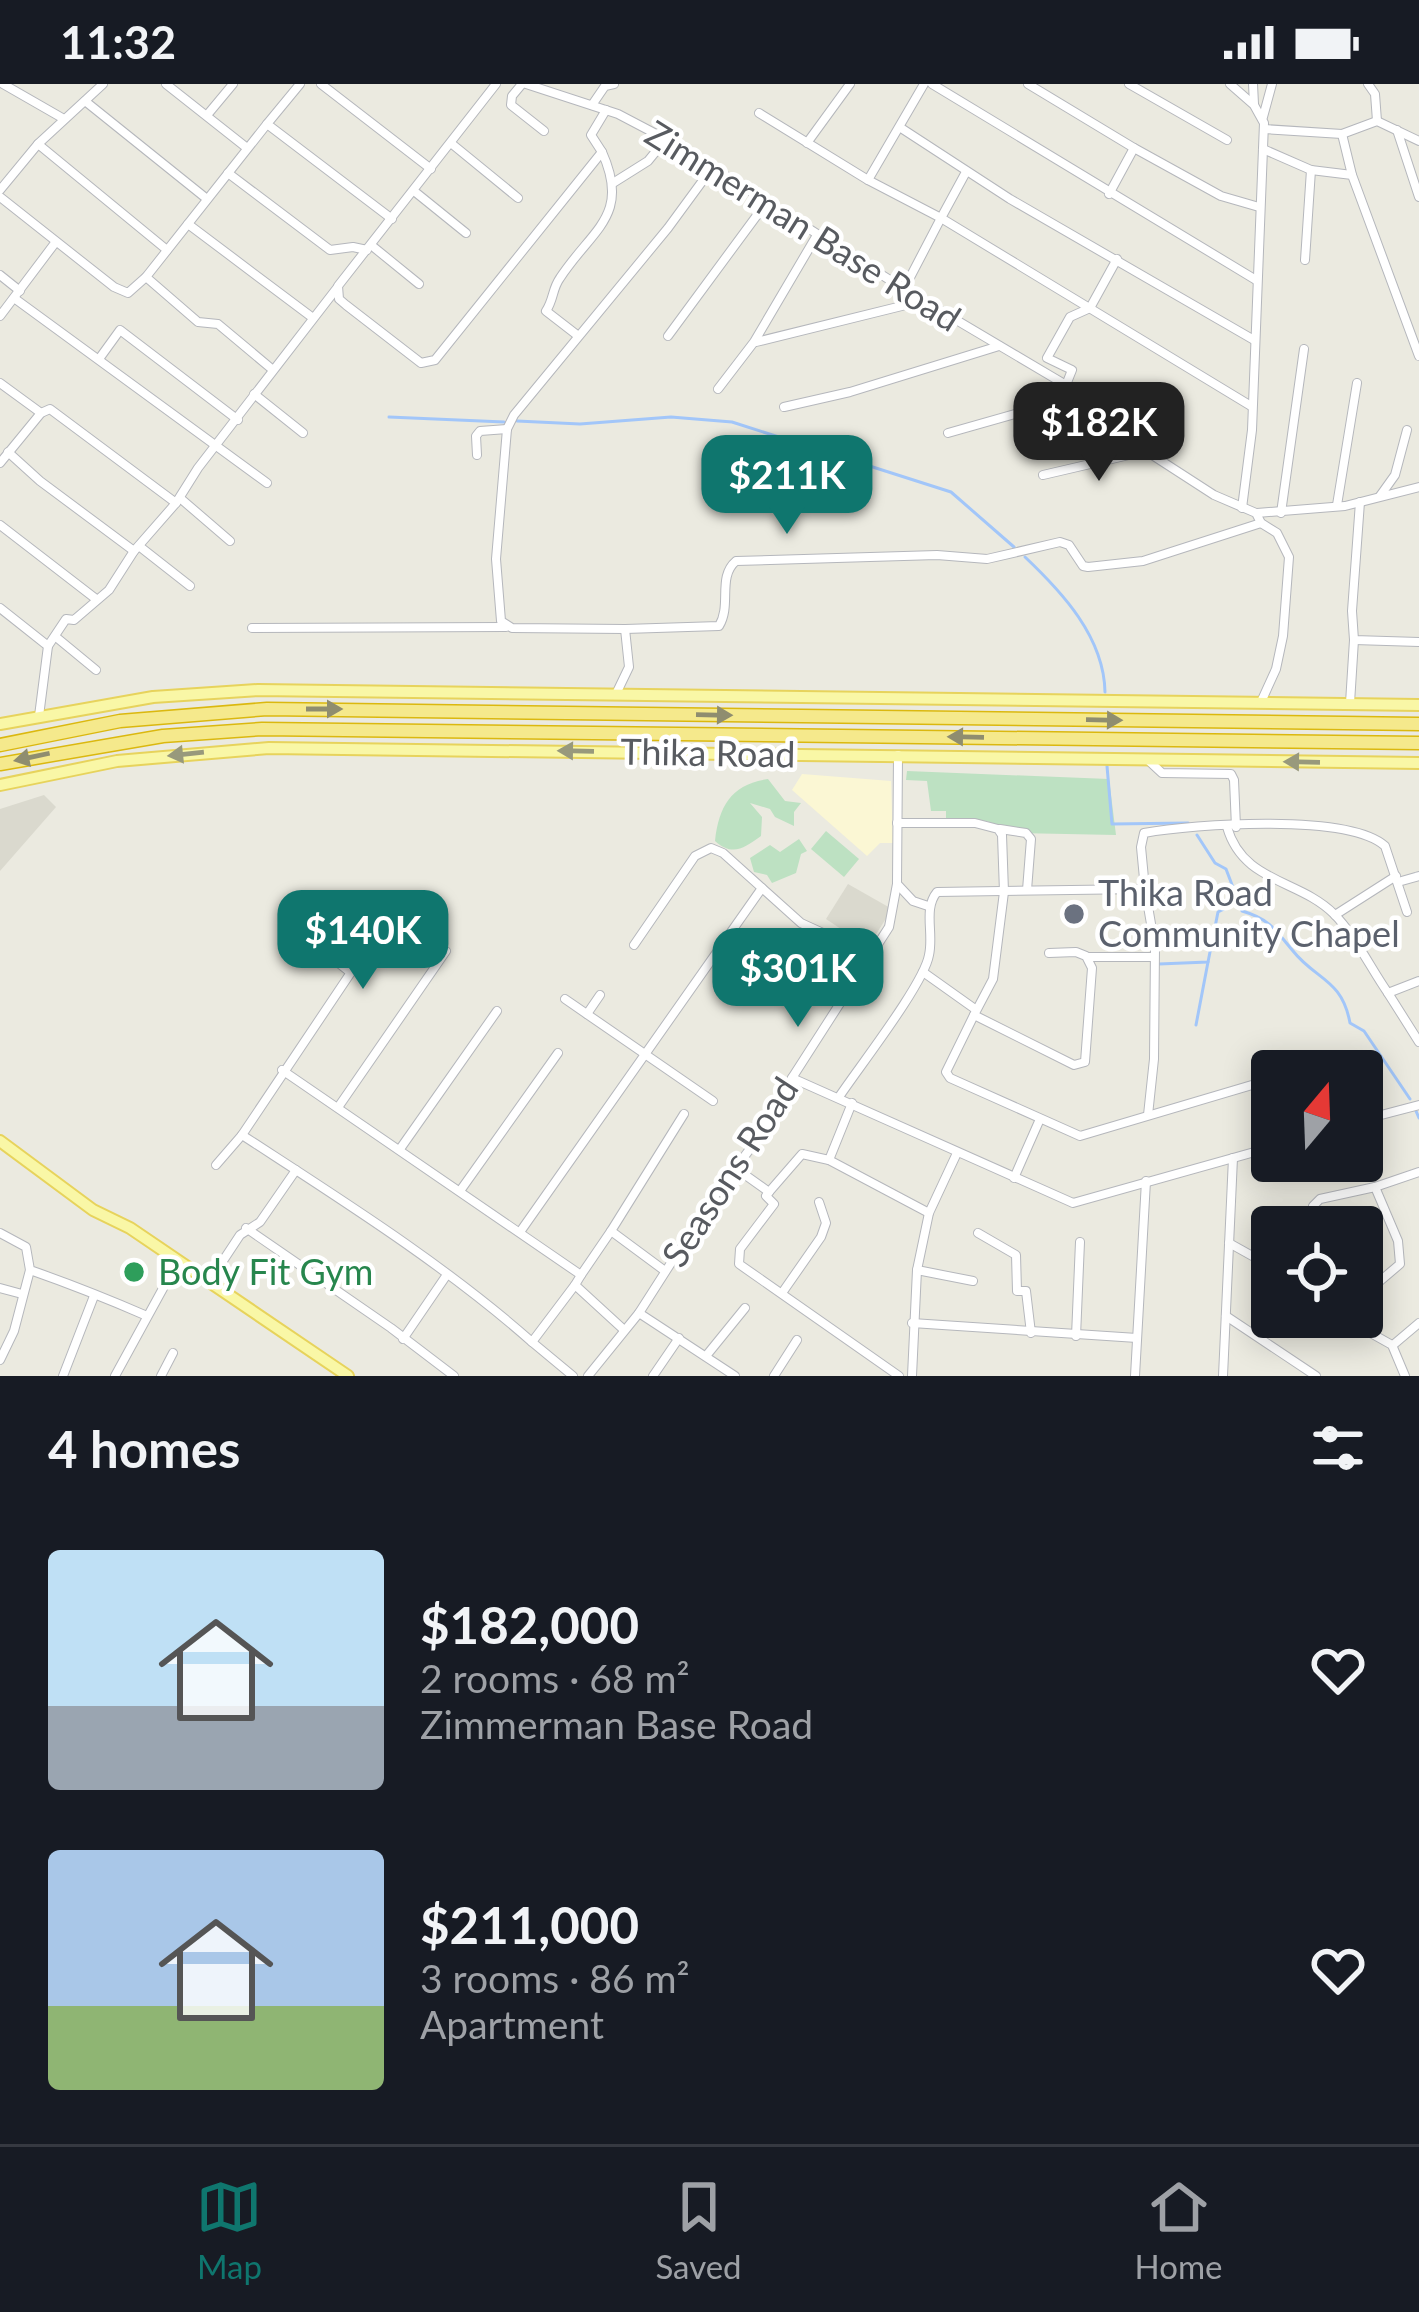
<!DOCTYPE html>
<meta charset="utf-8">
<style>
body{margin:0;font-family:Lato,sans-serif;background:#20242c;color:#f1f3f6;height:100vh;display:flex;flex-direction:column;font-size:45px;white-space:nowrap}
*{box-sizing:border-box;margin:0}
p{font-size:39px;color:#9ea1a6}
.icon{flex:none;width:66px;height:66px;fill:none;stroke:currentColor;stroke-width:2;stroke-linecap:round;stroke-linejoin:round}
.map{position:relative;height:1292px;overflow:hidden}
.side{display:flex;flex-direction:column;background:#171b24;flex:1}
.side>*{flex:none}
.needle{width:78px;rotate:19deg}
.fabs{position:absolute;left:1251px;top:966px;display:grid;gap:24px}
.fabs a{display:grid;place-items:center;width:132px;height:132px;border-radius:12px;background:#171b24;box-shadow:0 6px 30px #0003;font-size:60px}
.price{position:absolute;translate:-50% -102px;padding:0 27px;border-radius:24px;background:#0f766e;color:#fff;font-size:39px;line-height:78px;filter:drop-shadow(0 3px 6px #0008)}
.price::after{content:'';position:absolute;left:50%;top:72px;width:36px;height:27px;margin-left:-18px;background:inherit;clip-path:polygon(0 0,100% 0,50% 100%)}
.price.on{background:#222;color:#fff}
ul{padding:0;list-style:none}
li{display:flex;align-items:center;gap:36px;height:300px;padding:0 48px}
li span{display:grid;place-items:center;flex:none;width:336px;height:240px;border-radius:12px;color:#555}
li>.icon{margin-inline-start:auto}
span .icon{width:144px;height:144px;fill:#fffc;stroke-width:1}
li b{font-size:51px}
h2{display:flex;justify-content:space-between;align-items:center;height:144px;padding:0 48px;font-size:51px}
.status{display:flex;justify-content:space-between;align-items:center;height:84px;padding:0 60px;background:#171b24;direction:ltr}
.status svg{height:33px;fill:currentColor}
.menu{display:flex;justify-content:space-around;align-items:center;height:168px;border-top:3px solid #363941;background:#171b24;font-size:33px;color:#9ea1a6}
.menu a{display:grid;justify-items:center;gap:6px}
.menu .on{color:#0f766e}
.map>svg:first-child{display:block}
.commercial{fill:#fbf7d4}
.education{fill:#dad9ce}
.green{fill:#bde1c2}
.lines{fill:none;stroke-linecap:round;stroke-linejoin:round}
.stream{stroke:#a2c6f9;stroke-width:3}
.minor-casing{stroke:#b5b7bc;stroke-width:10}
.major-casing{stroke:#e7d35c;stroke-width:14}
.highway-casing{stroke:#dbb80f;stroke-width:15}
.minor{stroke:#fff;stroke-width:8}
.major{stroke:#f9f7a6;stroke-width:10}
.highway{stroke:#f5e98c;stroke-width:12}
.oneway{fill:#8f8d6f}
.oneway2{fill:#98997c}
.worship-dot{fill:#6b7280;stroke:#fff;stroke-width:4.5}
.leisure-dot{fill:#2e9e5b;stroke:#fff;stroke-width:4.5}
.labels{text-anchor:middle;stroke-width:9;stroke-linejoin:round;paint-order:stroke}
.street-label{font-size:36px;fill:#585b60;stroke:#fff}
.worship-label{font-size:36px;fill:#5b616d;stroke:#fff;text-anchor:start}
.leisure-label{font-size:36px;fill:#27864d;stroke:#fff;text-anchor:start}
</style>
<div class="status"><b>11:32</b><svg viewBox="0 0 49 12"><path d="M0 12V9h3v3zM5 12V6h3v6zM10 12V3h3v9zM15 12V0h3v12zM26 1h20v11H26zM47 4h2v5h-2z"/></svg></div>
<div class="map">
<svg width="1419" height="1292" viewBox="0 0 1419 1292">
<rect width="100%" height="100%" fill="#ebeae0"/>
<!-- commercial -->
<polygon class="commercial" points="802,690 891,697 893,759 880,759 867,772 792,706"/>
<!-- education -->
<g class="education">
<polygon points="44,711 56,723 0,787 0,725"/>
<polygon points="848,800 892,825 868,863 826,835"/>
</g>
<!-- green -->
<g class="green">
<polygon points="907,687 1109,695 1116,751 1010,749 987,737 946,736 946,727 931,727 927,697 906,696"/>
<path d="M768,695L785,717L801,719L794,728V742L775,733L770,725L750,719L762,733L761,752C744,764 733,773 715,757C719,721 732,700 768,695Z"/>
<polygon points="826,747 859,775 844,793 811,765"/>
<polygon points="799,755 807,767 801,770 796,789 772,799 767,791 754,788 750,774 770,761 780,768"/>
</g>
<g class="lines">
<!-- stream -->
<g class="stream">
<polyline points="389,333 504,338"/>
<polyline points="517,337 580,340 671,333 732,338 951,408 1014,463"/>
<path d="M1025,473C1062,508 1104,553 1105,608"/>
<polyline points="1107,682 1112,740 1188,739"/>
<path d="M1197,751L1215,779L1226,785L1242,827C1270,835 1276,847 1293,867C1316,896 1342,895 1350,939L1364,947L1410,1015"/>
<polyline points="1159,880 1208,878 1218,828 1236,819"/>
<polyline points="1196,941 1208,878"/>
<polyline points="1416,1027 1419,1034"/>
</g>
<!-- minor casing -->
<g class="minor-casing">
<g id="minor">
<polyline points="3,0 64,35"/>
<polyline points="166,0 247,64"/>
<polyline points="300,0 267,40 392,135"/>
<polyline points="321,0 431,85"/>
<polyline points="496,0 338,202 339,215 346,221 421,279 435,276 602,68 591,51 606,26"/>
<polyline points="522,0 512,12 511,21 544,47"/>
<polyline points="526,0 618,30 677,61 904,205 1066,301 1146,367 1214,411 1256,429 1261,439 1277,449 1289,473 1283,552 1276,585 1261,618"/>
<polyline points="932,0 1256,196"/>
<polyline points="1028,0 1134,64"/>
<polyline points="1129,0 1227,56"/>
<polyline points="1230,0 1254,21 1264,39 1252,346 1242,424"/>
<polyline points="1253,0 1254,20"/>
<polyline points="1368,0 1375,10 1377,37"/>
<polyline points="85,17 207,115"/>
<polyline points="592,21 605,2 614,0"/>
<polyline points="759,29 868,96 941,134 904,205"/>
<polyline points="208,30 233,0"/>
<polyline points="1263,33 1272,0"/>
<polyline points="901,44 1010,115 1254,256"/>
<polyline points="1264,45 1342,50 1377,37 1419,57"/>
<polyline points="1397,46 1419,113"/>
<polyline points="1342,50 1352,91"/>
<polyline points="807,59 850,0"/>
<polyline points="38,60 167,166"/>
<polyline points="452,60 518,114"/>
<polyline points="1263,65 1311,86 1352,91 1419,272"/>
<polyline points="966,88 941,134 1251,322"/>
<polyline points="228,89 330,166 353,163 367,166"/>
<polyline points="868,96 924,0"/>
<polyline points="613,99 648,77 666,55"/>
<polyline points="0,106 38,60 103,0"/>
<polyline points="414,107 466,149"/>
<polyline points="1109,110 1134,64 1221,112 1259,123"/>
<polyline points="0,113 114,203 128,209 146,193 267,40"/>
<polyline points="188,140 313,234"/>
<polyline points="371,161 419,200"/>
<polyline points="1305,176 1311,86"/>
<polyline points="0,191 20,207"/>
<polyline points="146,193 198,238 218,240 273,286"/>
<polyline points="14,214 267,399"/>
<polyline points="0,232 55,159"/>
<path d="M577,251L546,227C554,215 552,205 560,194C592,145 631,132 602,68"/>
<polyline points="668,252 766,119"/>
<polyline points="756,258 922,217"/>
<polyline points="99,275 120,246 238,336"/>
<polyline points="0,299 41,329"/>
<polyline points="1066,301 1072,286 1047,274 1070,233 1090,224 1117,175"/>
<polyline points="718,305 754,258 817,151"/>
<polyline points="254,310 303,349"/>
<polyline points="784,323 850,308 999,262"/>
<polyline points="948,349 1078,312"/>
<polyline points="8,368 40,397 134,467"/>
<polyline points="477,371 476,352 480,347 507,345"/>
<polyline points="0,379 41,329 50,325 176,419"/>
<polyline points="1043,391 1146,367"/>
<polyline points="1380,412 1395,391 1407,346"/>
<polyline points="180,414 230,457"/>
<polyline points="1360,418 1352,527 1354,556 1419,558"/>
<polyline points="1337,421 1357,299"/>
<polyline points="1257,429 1345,422 1419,403"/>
<polyline points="1281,429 1304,265"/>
<polyline points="0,441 96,515"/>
<polyline points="139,462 190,502"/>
<polyline points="0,524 48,562 39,632"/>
<polyline points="252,544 506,543"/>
<path d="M625,545L719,542C732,521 717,493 736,477L937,471L987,475L1060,458L1069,461L1083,482L1088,483L1143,477L1261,439"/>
<polyline points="56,553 96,586"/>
<polyline points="48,562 66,535 74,536 109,506 134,467 176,419 198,384 337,204"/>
<polyline points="616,610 629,583 625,545 512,544 501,537 496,475 507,345 514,331 668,144 712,84"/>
<polyline points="1350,619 1354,556"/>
<polyline points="1148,676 1162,689 1231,690 1234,696 1236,743"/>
<polyline points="897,739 975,739 998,745 1002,751 1004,808 993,895 974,931"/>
<path d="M1227,743C1243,799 1299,795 1334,830C1355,851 1371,885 1388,909"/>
<polyline points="1000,745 1026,749 1031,755 1027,806"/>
<polyline points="1398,798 1419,792"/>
<polyline points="898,801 913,817 928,822"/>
<polyline points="1335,831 1396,792"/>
<polyline points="316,861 350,888"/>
<polyline points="634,861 695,772 711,764 723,769 801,839 873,872"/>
<polyline points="1049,869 1076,868 1086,872 1092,884 1085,978 1074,981 974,931 946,988 950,994 1080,1052 1272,995"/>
<polyline points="1088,873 1152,873"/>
<polyline points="923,888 975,925"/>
<polyline points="1419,897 1388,909 1419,958"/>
<polyline points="565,915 713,1017"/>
<polyline points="587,930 600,911"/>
<polyline points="282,986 581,1191 575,1201 623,1245"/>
<polyline points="1296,987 1328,977 1340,978 1346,987"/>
<polyline points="792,994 1073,1119 1272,1063"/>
<path d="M839,1013C859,983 924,900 929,871C934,849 923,825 937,808L1144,805"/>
<polyline points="339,1022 446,867"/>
<path d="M1148,1031L1154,975L1155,863L1145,805L1141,763L1144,749C1194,740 1348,729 1385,762L1407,828"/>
<polyline points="1362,1036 1419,1021"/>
<path d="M242,1051C340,1115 444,1180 532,1258L575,1201"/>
<polyline points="400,1065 497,927"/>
<polyline points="829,1076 852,1019"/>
<polyline points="216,1081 242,1051 372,857 371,851 352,837"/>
<polyline points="734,1083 769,1108 766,1112 774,1120 740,1165 739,1180 899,1292"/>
<polyline points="1014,1094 1040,1035"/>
<polyline points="1375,1103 1419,1088"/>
<polyline points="460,1107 558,969"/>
<polyline points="769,1108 802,1070 829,1076 929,1129"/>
<polyline points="1311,1143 1313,1122 1320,1115 1375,1103 1398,1157 1400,1180 1373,1203"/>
<polyline points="246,1144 391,1244 454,1292"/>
<polyline points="520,1148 762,804"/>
<path d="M0,1149L26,1163L30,1186C70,1200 108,1215 147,1232"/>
<polyline points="978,1149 1016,1171 1017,1207 1026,1207 1031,1249"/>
<polyline points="1229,1159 1272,1183"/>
<polyline points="917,1186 973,1197"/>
<polyline points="665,1187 611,1147 684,1030"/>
<polyline points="581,1191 611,1147"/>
<polyline points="209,1198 240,1151 260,1138 296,1086"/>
<polyline points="0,1204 22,1210"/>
<polyline points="782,1209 821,1153 826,1139 819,1118"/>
<polyline points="639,1229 735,1292"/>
<polyline points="1226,1232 1316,1292"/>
<polyline points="1342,1233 1392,1261 1405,1292"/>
<polyline points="912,1239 1137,1254"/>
<polyline points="1076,1252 1080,1158"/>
<polyline points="403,1255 446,1192"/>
<polyline points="532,1258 573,1292"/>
<polyline points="1393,1261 1419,1239"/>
<polyline points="706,1272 745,1224"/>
<polyline points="0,1276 14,1247 30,1186"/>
<polyline points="63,1292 94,1212"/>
<polyline points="115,1292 178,1177"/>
<polyline points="161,1292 173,1269"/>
<polyline points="588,1292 639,1229 710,1118 765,1045 792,994 889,843 897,800 898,671"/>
<polyline points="653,1292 679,1254"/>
<polyline points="774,1292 797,1256"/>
<polyline points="912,1292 917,1186 929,1129 957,1069"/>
<polyline points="1135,1292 1146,1097"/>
<polyline points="1223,1292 1233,1074"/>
</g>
</g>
<!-- major casing -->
<g class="major-casing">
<g id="major">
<polyline points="0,640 153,613 258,606 1419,621"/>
<polyline points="0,701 117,677 269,664 1419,679"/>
<polyline points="0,1057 93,1126 130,1144 348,1292"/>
</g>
</g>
<!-- highway casing -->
<g class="highway-casing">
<g id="highway">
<polyline points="0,661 120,637 267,625 1419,640"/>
<polyline points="0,680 163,652 262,645 1419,659"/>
</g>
</g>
<!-- minor -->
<use href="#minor" class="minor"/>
<!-- major -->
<use href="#major" class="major"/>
<!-- highway -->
<use href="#highway" class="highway"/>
</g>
<!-- one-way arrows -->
<defs><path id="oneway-solid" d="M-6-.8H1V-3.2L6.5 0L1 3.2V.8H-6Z" transform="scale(3)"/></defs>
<g class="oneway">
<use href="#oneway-solid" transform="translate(324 625)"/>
<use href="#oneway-solid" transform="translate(714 631) rotate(1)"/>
<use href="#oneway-solid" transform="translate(1104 636) rotate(1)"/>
<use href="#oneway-solid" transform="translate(966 653) rotate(-179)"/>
<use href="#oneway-solid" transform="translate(32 673) rotate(168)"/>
</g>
<g class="oneway2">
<use href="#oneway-solid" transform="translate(576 667) rotate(-179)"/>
<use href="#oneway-solid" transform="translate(186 670) rotate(174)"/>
<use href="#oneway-solid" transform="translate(1302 678) rotate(-179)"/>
</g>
<!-- markers -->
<circle class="worship-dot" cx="1074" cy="830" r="12"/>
<circle class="leisure-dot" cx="134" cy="1188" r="12"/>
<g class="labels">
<!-- street labels -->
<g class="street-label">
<text transform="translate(803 142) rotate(32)" y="13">Zimmerman Base Road</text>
<text transform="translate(708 669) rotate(1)" y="13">Thika Road</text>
<text transform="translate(730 1088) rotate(-57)" y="13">Seasons Road</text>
</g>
<!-- worship labels -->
<g class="worship-label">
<text x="1098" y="822">Thika Road<tspan x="1098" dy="41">Community Chapel</tspan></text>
</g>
<!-- leisure labels -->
<g class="leisure-label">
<text x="158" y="1201">Body Fit Gym</text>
</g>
</g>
</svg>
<div class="fabs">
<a><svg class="needle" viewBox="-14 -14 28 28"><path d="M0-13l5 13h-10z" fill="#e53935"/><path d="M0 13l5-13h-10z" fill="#9ea1a6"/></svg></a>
<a><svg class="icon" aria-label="locate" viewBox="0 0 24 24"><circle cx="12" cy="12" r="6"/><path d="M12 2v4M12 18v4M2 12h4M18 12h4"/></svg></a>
</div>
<b class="price on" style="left:1099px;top:400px">$182K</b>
<b class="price" style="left:787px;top:453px">$211K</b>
<b class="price" style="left:363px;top:908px">$140K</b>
<b class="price" style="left:798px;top:946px">$301K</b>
</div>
<section class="side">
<h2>4 homes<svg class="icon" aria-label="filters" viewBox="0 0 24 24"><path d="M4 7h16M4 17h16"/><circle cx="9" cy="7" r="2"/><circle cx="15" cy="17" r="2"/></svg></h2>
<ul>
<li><span style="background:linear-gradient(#bfe0f5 65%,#9aa5b1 0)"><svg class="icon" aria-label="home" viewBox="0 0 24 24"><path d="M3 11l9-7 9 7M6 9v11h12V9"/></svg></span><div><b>$182,000</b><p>2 rooms · 68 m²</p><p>Zimmerman Base Road</p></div><svg class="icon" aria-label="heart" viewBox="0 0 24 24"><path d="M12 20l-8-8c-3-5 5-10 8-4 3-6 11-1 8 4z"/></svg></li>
<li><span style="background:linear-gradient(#a9c7e8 65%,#8fb573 0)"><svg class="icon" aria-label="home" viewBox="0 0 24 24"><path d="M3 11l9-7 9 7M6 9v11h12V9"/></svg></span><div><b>$211,000</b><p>3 rooms · 86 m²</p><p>Apartment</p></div><svg class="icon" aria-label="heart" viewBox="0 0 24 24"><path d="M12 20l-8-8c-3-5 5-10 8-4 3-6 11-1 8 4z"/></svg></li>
</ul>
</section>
<nav class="menu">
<a class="on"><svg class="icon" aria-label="map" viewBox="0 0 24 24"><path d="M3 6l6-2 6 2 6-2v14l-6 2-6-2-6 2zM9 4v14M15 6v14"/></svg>Map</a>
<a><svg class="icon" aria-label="saved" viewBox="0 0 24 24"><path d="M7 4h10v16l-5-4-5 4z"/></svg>Saved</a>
<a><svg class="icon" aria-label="home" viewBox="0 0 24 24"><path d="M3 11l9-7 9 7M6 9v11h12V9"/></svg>Home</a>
</nav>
